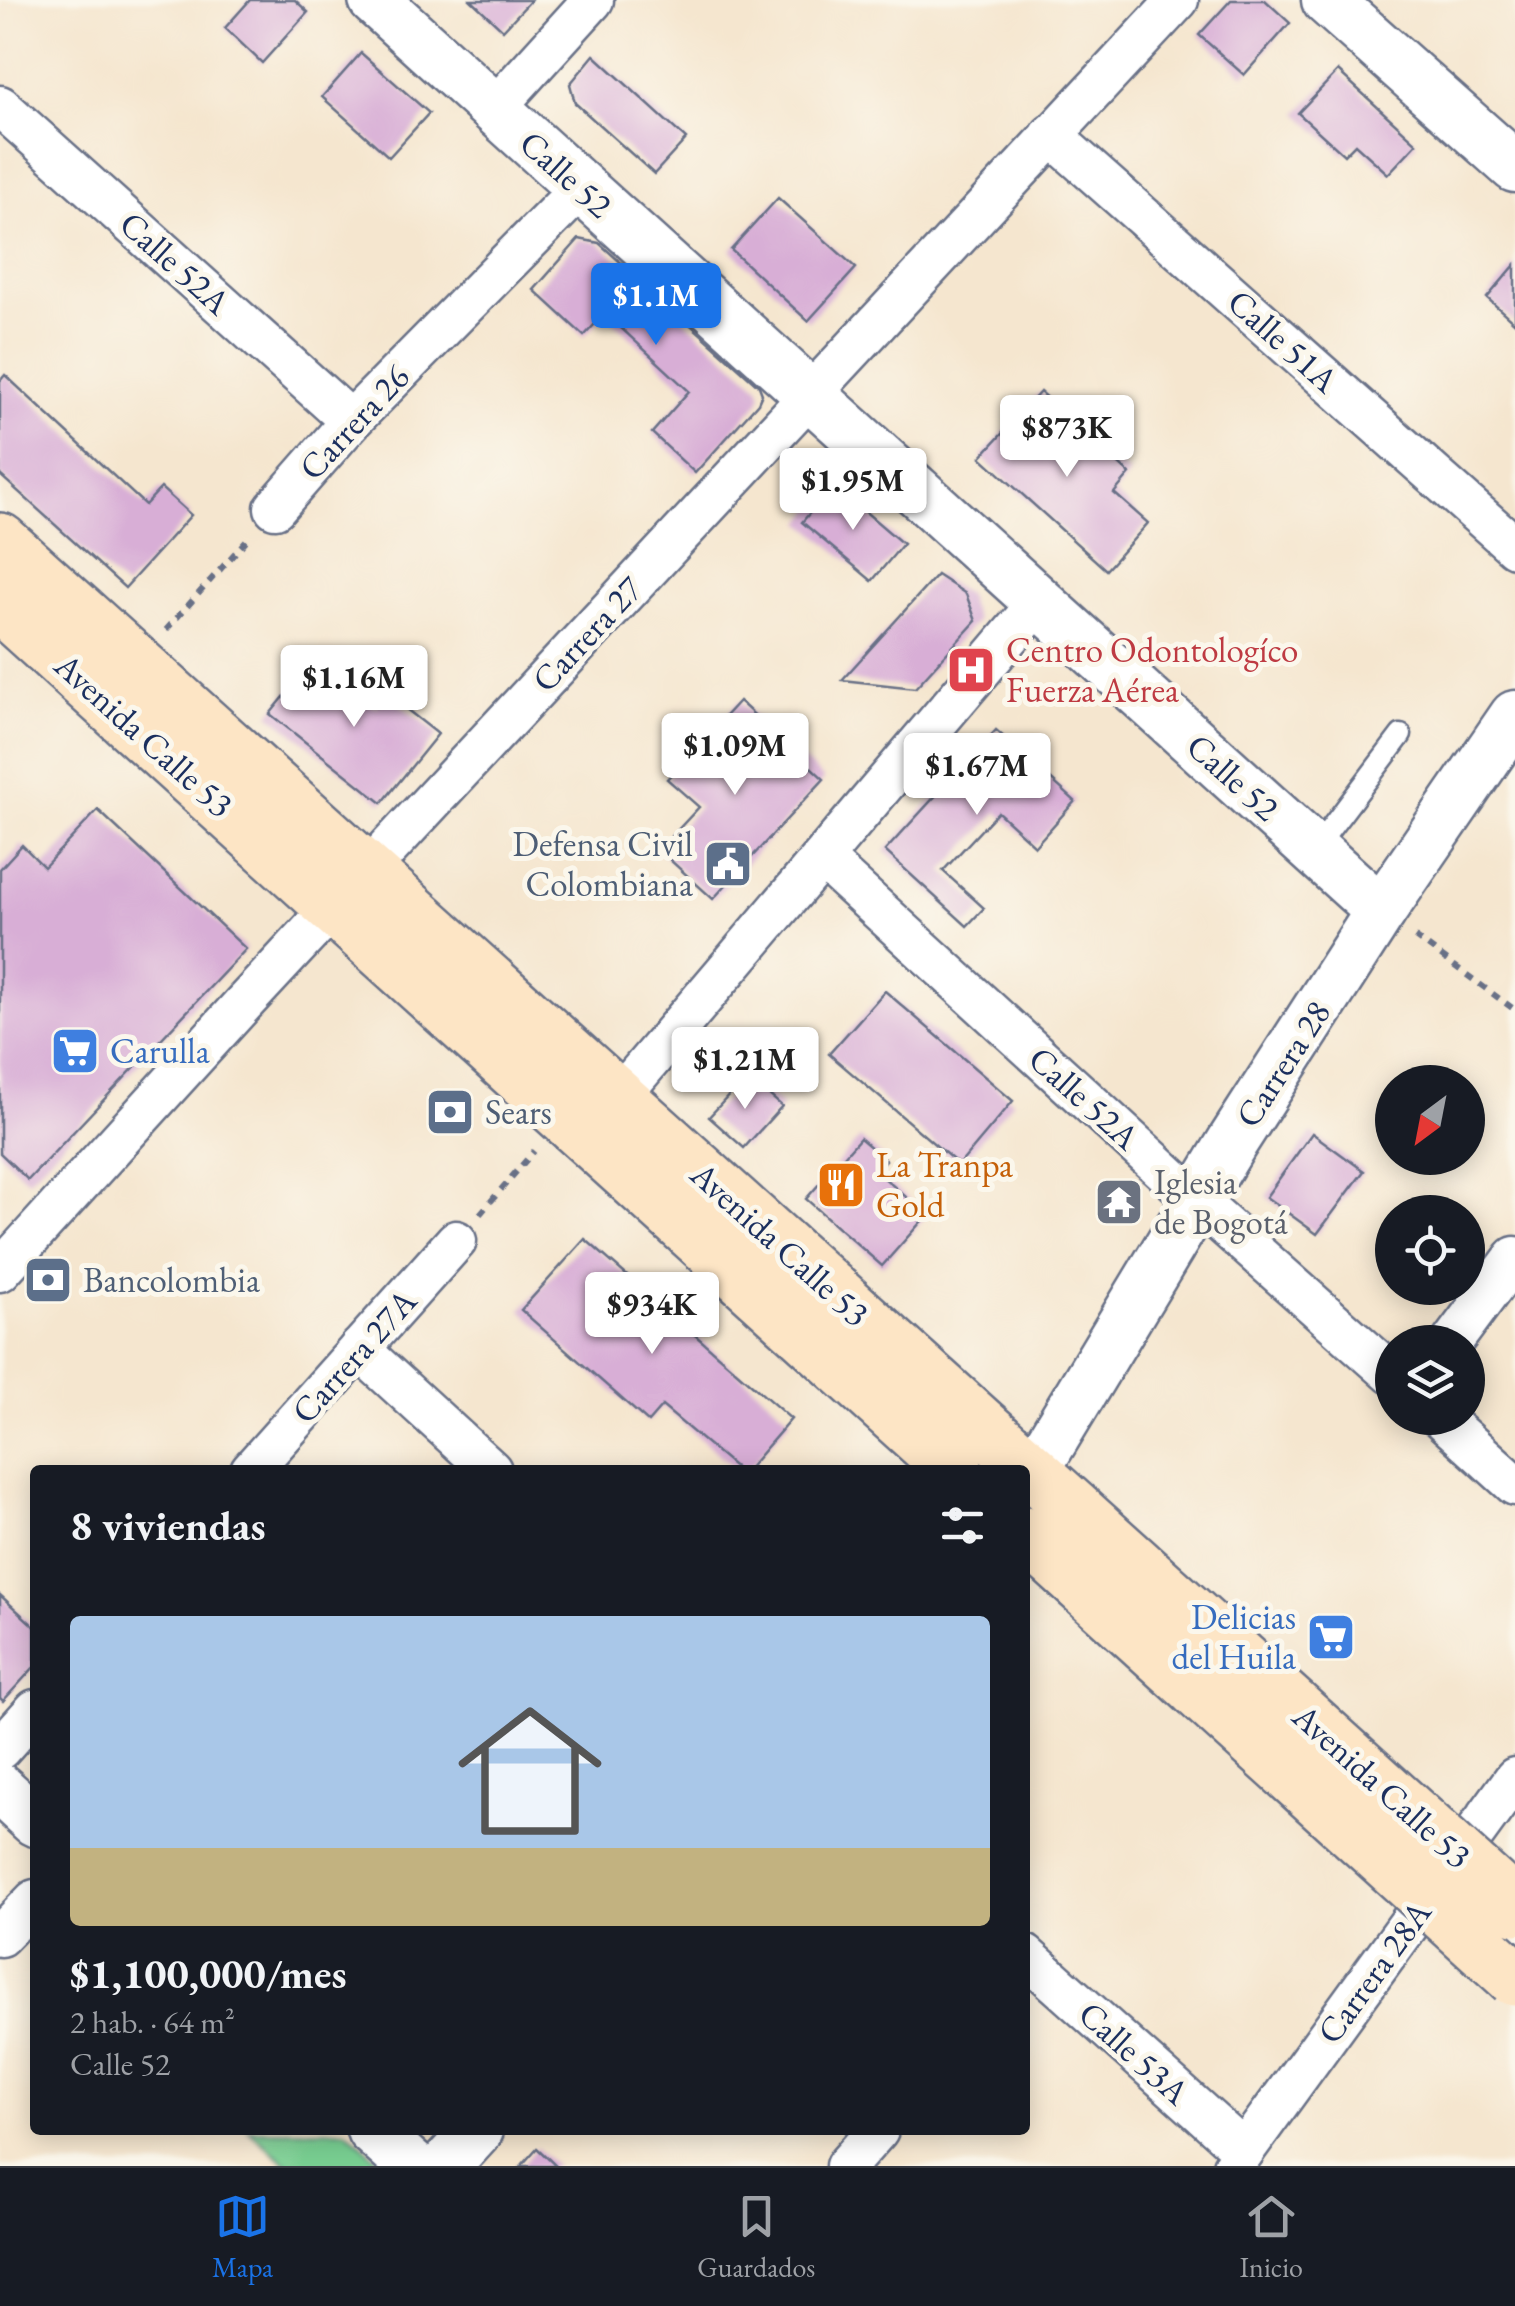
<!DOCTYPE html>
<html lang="es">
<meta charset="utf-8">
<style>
body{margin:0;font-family:"EB Garamond",serif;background:#20242c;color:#f1f3f6;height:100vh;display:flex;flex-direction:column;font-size:38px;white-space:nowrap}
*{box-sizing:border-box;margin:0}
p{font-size:32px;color:#9ea1a6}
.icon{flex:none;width:55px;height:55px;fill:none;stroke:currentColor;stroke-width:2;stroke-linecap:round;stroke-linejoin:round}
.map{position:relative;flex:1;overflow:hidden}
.drawer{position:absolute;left:30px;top:1465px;width:1000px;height:670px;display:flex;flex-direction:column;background:#171b24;border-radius:10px;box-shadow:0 5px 25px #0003}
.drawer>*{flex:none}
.needle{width:65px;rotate:212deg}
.fabs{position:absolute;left:1375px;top:1065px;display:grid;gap:20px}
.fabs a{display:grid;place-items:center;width:110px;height:110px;border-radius:50%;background:#171b24;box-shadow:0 5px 25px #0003;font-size:50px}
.price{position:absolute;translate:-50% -85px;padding:0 22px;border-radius:10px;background:#fff;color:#222;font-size:32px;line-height:65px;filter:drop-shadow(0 2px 5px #0008)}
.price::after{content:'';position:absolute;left:50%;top:60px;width:30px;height:22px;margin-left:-15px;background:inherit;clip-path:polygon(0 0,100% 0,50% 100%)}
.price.current{background:#1a73e8;color:#fff}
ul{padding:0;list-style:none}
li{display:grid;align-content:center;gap:20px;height:530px;padding:0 40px}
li+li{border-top:2px solid #363941}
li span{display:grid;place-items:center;height:310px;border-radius:10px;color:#555}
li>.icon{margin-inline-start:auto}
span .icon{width:180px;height:180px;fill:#fffc;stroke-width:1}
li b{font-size:42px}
h2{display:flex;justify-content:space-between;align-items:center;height:120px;padding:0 40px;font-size:42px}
.tab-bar{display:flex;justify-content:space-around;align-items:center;height:140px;border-top:2px solid #363941;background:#171b24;font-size:28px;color:#9ea1a6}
.tab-bar a{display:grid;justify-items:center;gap:5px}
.tab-bar .current{color:#1a73e8}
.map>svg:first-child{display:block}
.green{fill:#78ce91;stroke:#4a7e78;stroke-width:2.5}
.building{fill:#d8aed6}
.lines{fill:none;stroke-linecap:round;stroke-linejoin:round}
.service-casing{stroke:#676f86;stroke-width:25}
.minor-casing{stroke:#676f86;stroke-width:45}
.tertiary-casing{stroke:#676f86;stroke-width:55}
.secondary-casing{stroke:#676f86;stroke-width:60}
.path{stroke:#676f86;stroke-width:6;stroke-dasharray:8 8;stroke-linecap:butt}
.service{stroke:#fff;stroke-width:20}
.minor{stroke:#fff;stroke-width:40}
.tertiary{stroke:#fff;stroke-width:50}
.secondary{stroke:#fde5c5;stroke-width:55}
.secondary-bridge-casing{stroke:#676f86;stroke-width:60;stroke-linecap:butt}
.secondary-bridge{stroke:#fde5c5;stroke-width:55}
.labels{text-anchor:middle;stroke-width:10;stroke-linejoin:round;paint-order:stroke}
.street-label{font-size:35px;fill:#1b2f5e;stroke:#fbf7ec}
.health-label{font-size:35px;fill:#be3a42;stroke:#fbf7ec;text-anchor:start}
.service-label{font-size:35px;fill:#4e5e75;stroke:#fbf7ec;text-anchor:start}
.shop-label{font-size:35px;fill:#366cbe;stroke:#fbf7ec;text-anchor:start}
.food-label{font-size:35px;fill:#c56008;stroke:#fbf7ec;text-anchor:start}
.worship-label{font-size:35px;fill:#5b616d;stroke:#fbf7ec;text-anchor:start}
</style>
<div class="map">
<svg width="1515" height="2166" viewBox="0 0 1515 2166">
<rect width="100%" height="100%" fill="#fbf7ec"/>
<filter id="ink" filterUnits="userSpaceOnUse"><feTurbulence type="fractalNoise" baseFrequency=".01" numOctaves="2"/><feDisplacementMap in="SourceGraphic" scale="20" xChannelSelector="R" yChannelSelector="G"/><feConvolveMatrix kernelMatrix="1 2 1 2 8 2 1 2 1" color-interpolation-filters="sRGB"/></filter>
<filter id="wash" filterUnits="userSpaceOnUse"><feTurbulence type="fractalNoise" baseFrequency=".0048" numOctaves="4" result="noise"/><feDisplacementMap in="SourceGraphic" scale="40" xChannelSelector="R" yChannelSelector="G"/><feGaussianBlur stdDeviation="2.25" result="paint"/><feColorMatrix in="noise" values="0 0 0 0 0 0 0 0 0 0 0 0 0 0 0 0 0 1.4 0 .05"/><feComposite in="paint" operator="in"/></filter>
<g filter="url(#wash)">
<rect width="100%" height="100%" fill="#f5e6cf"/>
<!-- green -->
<polygon class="green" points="249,2130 346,2130 386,2166 289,2166"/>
<g id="blocks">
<!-- building -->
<g class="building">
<polygon points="250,0 295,0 308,12 262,63 225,28"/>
<polygon points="471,0 531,0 503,30"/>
<polygon points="1231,0 1265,0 1290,23 1244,75 1199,35"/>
<polygon points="361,53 429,113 389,157 322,97"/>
<polygon points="594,55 686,139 654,174 575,103 570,84"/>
<polygon points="1338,71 1417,143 1388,174 1355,144 1344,155 1298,113"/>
<polygon points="778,198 856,268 808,321 731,250"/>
<polygon points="579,239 599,243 759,386 762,394 758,403 695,473 652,433 689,391 605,313 584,336 534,290"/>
<polygon points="1515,265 1515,323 1487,298"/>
<polygon points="5,375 145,505 161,488 191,515 125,588 0,475 0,381"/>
<polygon points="1040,392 1130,474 1114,493 1148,523 1106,570 981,457"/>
<polygon points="834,485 903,544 872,581 802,522"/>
<polygon points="937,575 966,594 976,621 915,688 842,680"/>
<polygon points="315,659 376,707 387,694 438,734 382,803 270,714"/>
<polygon points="739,701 824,779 713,899 659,850 699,807 667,779"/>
<polygon points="996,730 1075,801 1035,846 998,812 943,871 984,908 967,926 885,851"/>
<polygon points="98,810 246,949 28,1180 0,1153 0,869 22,845 44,867"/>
<polygon points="885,991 1013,1101 959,1165 829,1054"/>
<polygon points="747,1076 782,1106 744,1148 709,1117"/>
<polygon points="1312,1133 1364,1171 1317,1234 1266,1197"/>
<polygon points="860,1138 886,1160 876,1171 927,1215 882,1266 806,1199"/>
<polygon points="585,1239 791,1419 747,1470 738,1470 662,1406 648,1422 521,1310"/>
<polygon points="0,1595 35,1627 35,1666 3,1701 0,1698"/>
<polygon points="537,2148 556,2166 521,2166"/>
</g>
</g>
</g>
<g filter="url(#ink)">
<use href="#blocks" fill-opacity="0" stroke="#676f86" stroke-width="2.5"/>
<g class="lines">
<!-- service casing -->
<g class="service-casing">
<polyline id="service" points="1315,849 1401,735"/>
</g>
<!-- minor casing -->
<g class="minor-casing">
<g id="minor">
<polyline points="0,106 351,421"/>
<polyline points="494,109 593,0"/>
<polyline points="1051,135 1515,547"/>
<polyline points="275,508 351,421 581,188"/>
<polyline points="823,859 1197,1201 1392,1374"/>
<polyline points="618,1098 1039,602"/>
<polyline points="0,1271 243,1004 1178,0"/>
<polyline points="1452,1342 1515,1257"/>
<polyline points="359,1349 491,1470"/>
<polyline points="1441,1418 1515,1485"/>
<polyline points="251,1470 456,1241"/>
<polyline points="0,1749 35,1710"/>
<polyline points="0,1936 35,1900"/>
<polyline points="1025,1955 1244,2151"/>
<polyline points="846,2166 878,2130"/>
<polyline points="1233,2166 1515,1778"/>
</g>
</g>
<!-- tertiary casing -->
<g class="tertiary-casing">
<g id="tertiary">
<polyline points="374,0 1381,911"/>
<polyline points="1327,0 1515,167"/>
<polyline points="1033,1472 1233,1141 1381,911 1515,716"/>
<polyline points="0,1789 35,1821"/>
<polyline points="372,2130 412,2166"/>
<polyline points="445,2166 478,2130"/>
</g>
</g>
<!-- secondary casing -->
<g class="secondary-casing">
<g id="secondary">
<polyline points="0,541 1230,1649"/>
<polyline points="0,605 955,1470"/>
<polyline points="1025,1534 1197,1690"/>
</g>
</g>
<!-- path -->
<g class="path">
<polyline points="166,630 251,535"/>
<polyline points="1415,937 1515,1010"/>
<polyline points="480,1214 534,1151"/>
</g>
<!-- service -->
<use href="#service" class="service"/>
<!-- minor -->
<use href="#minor" class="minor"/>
<!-- tertiary -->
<use href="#tertiary" class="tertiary"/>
<!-- secondary -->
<use href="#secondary" class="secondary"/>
<!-- secondary-bridge casing -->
<g class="secondary-bridge-casing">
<g id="secondary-bridge">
<polyline points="1230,1649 1515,1907"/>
<polyline points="1197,1690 1515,1978"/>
</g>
</g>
<!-- secondary-bridge -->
<use href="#secondary-bridge" class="secondary-bridge"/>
</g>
</g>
<!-- icons -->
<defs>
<g id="hospital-square" transform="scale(2.5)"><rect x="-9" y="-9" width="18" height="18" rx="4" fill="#e0444e" stroke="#fbf7ec"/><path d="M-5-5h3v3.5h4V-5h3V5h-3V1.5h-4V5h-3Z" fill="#fff"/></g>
<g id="civic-square" transform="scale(2.5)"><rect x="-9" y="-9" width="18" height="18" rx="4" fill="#5c6f8a" stroke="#fbf7ec"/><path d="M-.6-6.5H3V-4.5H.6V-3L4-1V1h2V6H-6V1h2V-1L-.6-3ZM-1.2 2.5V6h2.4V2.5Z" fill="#fff"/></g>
<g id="supermarket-square" transform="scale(2.5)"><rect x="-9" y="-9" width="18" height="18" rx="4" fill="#3f7fe0" stroke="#fbf7ec"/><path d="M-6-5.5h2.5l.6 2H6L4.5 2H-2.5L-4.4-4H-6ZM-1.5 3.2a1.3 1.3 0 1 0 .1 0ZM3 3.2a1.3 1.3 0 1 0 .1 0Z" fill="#fff"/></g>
<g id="bank-square" transform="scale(2.5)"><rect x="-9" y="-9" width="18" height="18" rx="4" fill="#5c6f8a" stroke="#fbf7ec"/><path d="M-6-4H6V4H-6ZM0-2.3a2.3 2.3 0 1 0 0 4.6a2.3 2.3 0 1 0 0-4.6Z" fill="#fff"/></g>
<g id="restaurant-square" transform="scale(2.5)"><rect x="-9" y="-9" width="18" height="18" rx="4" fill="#e8710a" stroke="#fbf7ec"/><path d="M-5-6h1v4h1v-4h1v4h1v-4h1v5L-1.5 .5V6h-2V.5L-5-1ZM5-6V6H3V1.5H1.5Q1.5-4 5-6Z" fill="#fff"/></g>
<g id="temple-square" transform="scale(2.5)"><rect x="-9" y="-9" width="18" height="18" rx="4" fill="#6b7280" stroke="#fbf7ec"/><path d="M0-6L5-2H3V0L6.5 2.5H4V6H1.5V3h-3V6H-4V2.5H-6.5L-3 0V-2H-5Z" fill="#fff"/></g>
</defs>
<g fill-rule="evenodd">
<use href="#hospital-square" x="971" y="670"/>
<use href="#civic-square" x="728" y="864"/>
<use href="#supermarket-square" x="75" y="1051"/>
<use href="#bank-square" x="450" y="1112"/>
<use href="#restaurant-square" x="841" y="1185"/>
<use href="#temple-square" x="1119" y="1202"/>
<use href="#bank-square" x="48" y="1280"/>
<use href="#supermarket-square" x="1331" y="1637"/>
</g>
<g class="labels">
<!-- street labels -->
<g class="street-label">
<text transform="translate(566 174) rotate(42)" y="12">Calle 52</text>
<text transform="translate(175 263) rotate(42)" y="12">Calle 52A</text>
<text transform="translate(1283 341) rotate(42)" y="12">Calle 51A</text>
<text transform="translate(354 422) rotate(-47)" y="12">Carrera 26</text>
<text transform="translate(587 634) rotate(-47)" y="12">Carrera 27</text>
<text transform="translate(144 735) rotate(42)" y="12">Avenida Calle 53</text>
<text transform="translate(1233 777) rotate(42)" y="12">Calle 52</text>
<text transform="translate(1283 1064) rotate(-57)" y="12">Carrera 28</text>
<text transform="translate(1084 1098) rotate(42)" y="12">Calle 52A</text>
<text transform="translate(780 1244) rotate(42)" y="12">Avenida Calle 53</text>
<text transform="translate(354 1356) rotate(-48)" y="12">Carrera 27A</text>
<text transform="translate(1382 1786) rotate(42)" y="12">Avenida Calle 53</text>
<text transform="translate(1374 1972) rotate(-54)" y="12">Carrera 28A</text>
<text transform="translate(1134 2053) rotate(42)" y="12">Calle 53A</text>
</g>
<!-- health labels -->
<g class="health-label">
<text x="1006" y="662">Centro Odontologíco<tspan x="1006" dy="40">Fuerza Aérea</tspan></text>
</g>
<!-- service labels -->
<g class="service-label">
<text x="693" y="856" text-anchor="end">Defensa Civil<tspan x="693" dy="40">Colombiana</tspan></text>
<text x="485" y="1124">Sears</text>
<text x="83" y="1292">Bancolombia</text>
</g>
<!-- shop labels -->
<g class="shop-label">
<text x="110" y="1063">Carulla</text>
<text x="1296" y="1629" text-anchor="end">Delicias<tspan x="1296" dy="40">del Huila</tspan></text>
</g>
<!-- food labels -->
<g class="food-label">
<text x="876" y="1177">La Tranpa<tspan x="876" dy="40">Gold</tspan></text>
</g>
<!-- worship labels -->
<g class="worship-label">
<text x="1154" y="1194">Iglesia<tspan x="1154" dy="40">de Bogotá</tspan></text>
</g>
</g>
</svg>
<div class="fabs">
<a><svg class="needle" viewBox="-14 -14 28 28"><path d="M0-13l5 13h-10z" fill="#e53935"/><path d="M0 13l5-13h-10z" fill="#9ea1a6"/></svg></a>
<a><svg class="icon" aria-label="locate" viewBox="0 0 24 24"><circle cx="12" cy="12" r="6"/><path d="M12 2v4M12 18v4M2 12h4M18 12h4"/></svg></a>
<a><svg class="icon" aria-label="layers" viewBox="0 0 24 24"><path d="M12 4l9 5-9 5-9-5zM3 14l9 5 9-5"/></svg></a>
</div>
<b class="price current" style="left:656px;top:348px">$1.1M</b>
<b class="price" style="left:1067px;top:480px">$873K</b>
<b class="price" style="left:853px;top:533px">$1.95M</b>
<b class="price" style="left:354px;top:730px">$1.16M</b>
<b class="price" style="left:735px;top:798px">$1.09M</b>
<b class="price" style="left:977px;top:818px">$1.67M</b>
<b class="price" style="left:745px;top:1112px">$1.21M</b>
<b class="price" style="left:652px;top:1357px">$934K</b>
<section class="drawer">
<h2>8 viviendas<svg class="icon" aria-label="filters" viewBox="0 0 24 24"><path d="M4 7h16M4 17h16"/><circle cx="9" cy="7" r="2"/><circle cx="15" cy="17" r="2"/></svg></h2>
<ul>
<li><span style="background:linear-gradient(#a9c7e8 75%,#c2b280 0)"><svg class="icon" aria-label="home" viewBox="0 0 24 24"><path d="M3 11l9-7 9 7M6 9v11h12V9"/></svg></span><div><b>$1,100,000/mes</b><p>2 hab. · 64 m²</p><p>Calle 52</p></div></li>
</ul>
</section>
</div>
<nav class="tab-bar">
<a class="current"><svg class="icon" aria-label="map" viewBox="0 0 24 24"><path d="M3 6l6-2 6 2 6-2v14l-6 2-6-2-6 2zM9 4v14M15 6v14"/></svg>Mapa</a>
<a><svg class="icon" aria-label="saved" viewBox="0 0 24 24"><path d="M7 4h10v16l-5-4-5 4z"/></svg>Guardados</a>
<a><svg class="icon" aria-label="home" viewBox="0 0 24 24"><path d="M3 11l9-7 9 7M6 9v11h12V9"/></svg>Inicio</a>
</nav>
